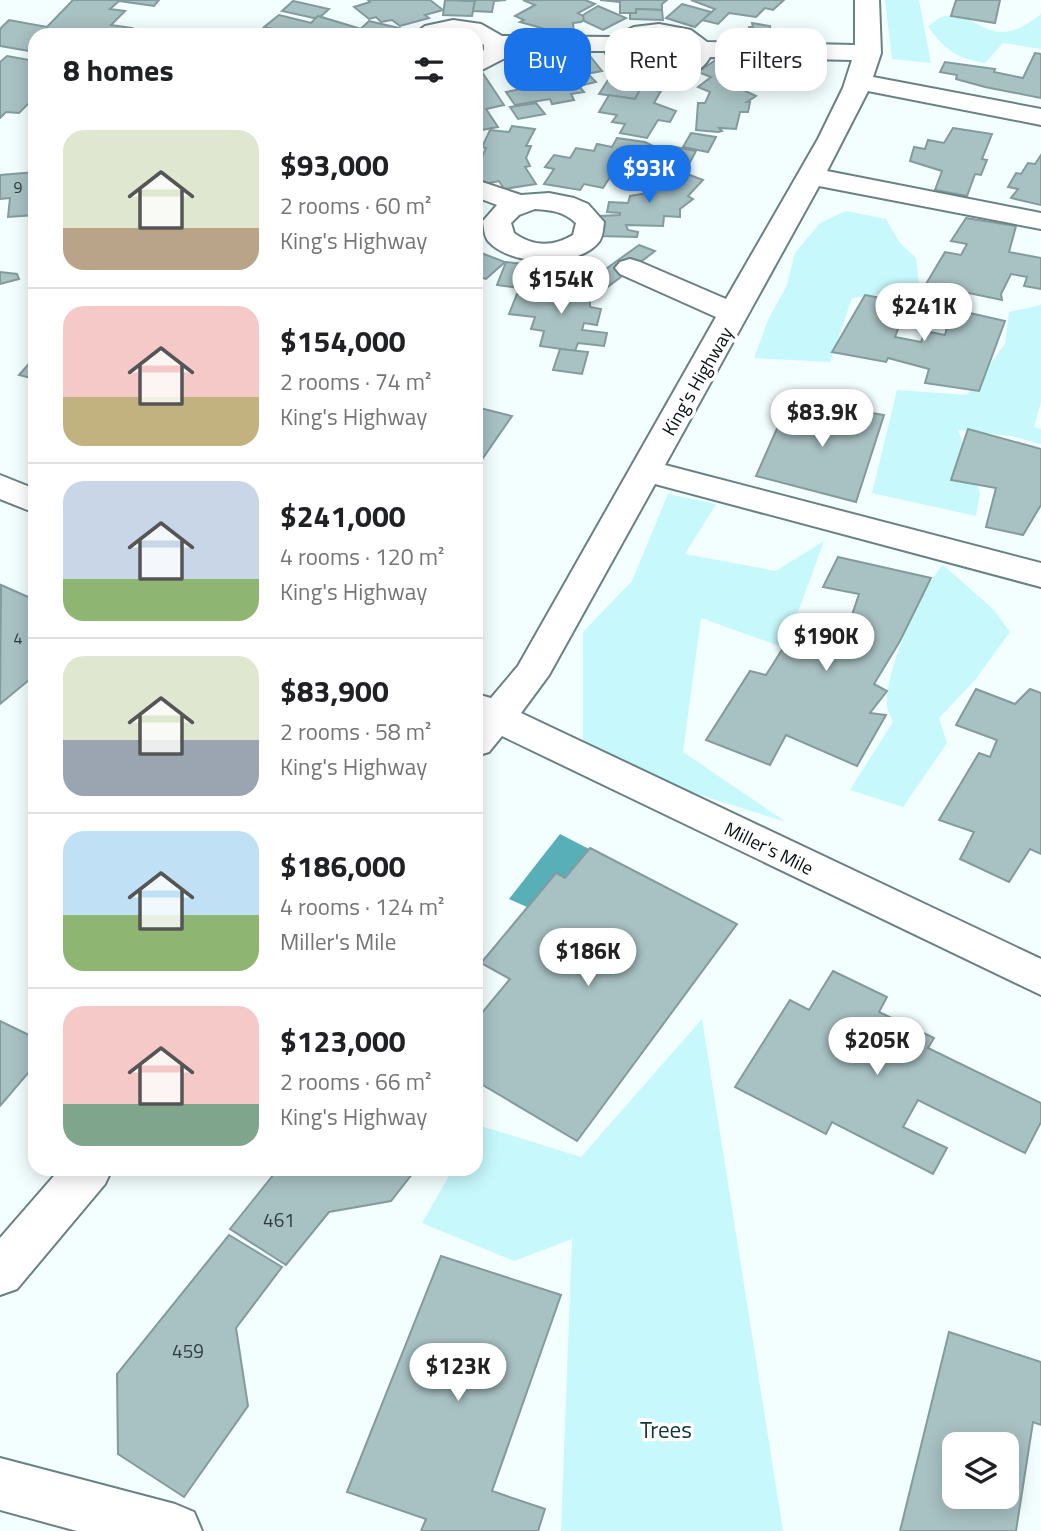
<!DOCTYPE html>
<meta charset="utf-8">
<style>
body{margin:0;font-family:"Titillium Web",sans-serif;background:#f6f6f6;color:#202124;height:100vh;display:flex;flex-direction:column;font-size:26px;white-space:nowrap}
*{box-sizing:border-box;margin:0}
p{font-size:23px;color:#757577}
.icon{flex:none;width:38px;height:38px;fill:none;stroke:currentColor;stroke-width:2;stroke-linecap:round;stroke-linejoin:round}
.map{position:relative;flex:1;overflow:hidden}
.sheet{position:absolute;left:28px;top:28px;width:455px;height:1148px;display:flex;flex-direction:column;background:#fff;border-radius:21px;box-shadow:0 4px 18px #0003}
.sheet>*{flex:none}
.hud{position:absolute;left:504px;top:28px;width:430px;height:63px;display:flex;gap:14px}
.tools{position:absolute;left:942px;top:1432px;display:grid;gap:14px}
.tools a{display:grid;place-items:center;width:77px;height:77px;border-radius:14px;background:#fff;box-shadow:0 4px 18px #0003;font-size:35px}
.price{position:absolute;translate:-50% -60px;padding:0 16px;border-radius:24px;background:#fff;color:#222;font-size:23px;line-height:46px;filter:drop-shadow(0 2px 4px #0008)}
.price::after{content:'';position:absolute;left:50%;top:42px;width:21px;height:16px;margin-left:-10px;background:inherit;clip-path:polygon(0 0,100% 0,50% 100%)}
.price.selected{background:#1a73e8;color:#fff}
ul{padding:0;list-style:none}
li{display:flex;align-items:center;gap:21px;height:175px;padding:0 35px}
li+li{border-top:2px solid #e0e0e0}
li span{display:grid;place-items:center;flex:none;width:196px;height:140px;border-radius:21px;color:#555}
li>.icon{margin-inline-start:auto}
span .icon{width:84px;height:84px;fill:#fffc;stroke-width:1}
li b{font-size:30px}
h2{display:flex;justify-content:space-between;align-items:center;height:84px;padding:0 35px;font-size:30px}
.tag{padding:0 24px;border-radius:21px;background:#fff;box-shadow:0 4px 18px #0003;font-size:24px;line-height:63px}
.tag.selected{background:#1a73e8;color:#fff}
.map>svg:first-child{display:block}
.green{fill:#c7f8fc}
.water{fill:#59afb7}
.building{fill:#a8c1c3;stroke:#839b9d;stroke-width:2;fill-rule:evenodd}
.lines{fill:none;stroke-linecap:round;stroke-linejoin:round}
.street-casing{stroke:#6a8183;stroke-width:4}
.street{fill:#fff;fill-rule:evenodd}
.labels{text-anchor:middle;stroke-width:7;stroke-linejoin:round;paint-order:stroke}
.number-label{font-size:16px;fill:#303d3e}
.street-label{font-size:19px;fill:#081112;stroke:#fff}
.near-number-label{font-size:19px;fill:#303d3e}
.near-park-label{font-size:23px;fill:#0b3639;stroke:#fff}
</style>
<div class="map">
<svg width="1041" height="1531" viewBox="0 0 1041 1531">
<rect width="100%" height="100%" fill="#f3feff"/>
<!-- green -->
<g class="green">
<polygon points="885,0 919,0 931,63 892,59"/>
<path d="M1041,14V49L1003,43L985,63C958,59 943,49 928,26C932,24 938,18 942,17C979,6 987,58 1041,14Z"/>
<polygon points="846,211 886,219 900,243 916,258 919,283 887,293 852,298 830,362 754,358 768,320 787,285 795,253 820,223"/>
<polygon points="1041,305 1041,402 1034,427 1041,429 1041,444 1011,436 958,430 980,493 976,516 872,493 897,390 967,395 1005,344 1009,312"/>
<polygon points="668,494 716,504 685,554 776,571 824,541 785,648 701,618 683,752 786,822 583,758 583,632 632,581"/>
<path d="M943,565L994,610L1010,632L975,680L939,718L947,743L903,807L850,790L893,722C891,717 888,711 887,707C883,676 922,587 943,565Z"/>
<polygon points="702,1019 783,1531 561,1531 572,1239 514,1261 422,1223 453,1169 476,1169 478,1125 581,1157"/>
</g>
<!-- water -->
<polygon class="water" points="560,834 589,849 564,878 556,874 527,907 509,899"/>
<!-- building -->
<g class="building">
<polygon points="73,0 159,0 154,6 119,1 110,9 125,11 111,25 132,28 126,35 35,35 35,52 0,46 0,29 9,20 47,27"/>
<polygon points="368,0 430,0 443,10 425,15 429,18 400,26 392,20 381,22 376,17 369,19 354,7 370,2"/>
<polygon points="445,0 475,1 472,16 443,15"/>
<polygon points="457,0 506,0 494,1 492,12 473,11 475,1"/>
<polygon points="523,0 585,0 595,4 578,13 586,18 581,22 573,23 574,33 544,33 545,29 520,22 524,20 515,16 535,5"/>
<polygon points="600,0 667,0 662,4 662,10 636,9 636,13 620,13 620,2"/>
<polygon points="691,0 784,0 773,10 765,8 756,17 729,13 718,24 702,20 715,9"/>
<polygon points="956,0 1000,0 995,23 951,16"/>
<polygon points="293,1 329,9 318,19 282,11"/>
<polygon points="682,4 711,12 695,27 666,18"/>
<polygon points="598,6 626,18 603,30 584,21 583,15"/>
<polygon points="636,9 662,10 663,20 630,19 630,13 636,13"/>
<polygon points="279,15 311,23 318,16 361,29 354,35 281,35 285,32 264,27"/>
<polygon points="369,21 399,28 391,35 354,35"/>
<polygon points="752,23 770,26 771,36 766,36 771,62 755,62 756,51 749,27 753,27"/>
<polygon points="1035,53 1041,54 1041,98 985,87 956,79 957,75 940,72 945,62 995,69 994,72 1023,78"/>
<polygon points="7,56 35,61 33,87 35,97 19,113 6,112 0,118 0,62"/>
<polygon points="590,56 602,71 565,78 553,62"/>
<polygon points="717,59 746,70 735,78 754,85 741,89 756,96 747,102 750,102 748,112 740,112 736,129 719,128 722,131 718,132 696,130 698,103 705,103 710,92 698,87 711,77 698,72"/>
<polygon points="556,67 562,77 588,74 596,82 579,86 584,92 571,94 574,100 552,104 550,99 515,105 506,92 536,86 526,73"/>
<polygon points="482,72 504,105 486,109 498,127 476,131 476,73"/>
<polygon points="610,77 644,82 635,99 599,94"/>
<polygon points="641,88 661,91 654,103 676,111 670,122 658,120 647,138 620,133 625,124 612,122 617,115 599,112 609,95 635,99"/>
<polygon points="536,103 545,114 518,119 510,107"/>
<polygon points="512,126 535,129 526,146 531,146 526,158 530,166 525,167 536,184 504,189 499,181 484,184 480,176 476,176 476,158 482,157 486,148 482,147 490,130 509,132"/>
<polygon points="953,128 992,134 982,159 987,160 981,175 975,174 967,196 935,190 942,171 910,161 914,147 925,149 928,140 944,143"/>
<polygon points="691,133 716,137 708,152 683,147"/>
<polygon points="617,138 645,142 663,151 654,166 644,164 638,175 612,174 603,188 584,184 580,190 544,184 554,169 545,167 554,155 570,158 576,148 594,151 597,144 612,147"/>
<polygon points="670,146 696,151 688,166 662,161"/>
<polygon points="1041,155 1041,205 1011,198 1018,189 1008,187 1016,173 1021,174 1028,163 1035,164"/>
<polygon points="35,172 35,215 8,217 10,198 0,199 0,175"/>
<polygon points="659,173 681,179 687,174 703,180 688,196 693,199 680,209 680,217 664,216 663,226 626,225 628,230 638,232 637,237 598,236 599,216 620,215 620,213 607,212 609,202 628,203 630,196 648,193 641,188 645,185 642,184 647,184 654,174"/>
<polygon points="966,218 1016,226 1009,252 1041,258 1041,289 1024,286 1027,277 1011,274 1001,294 1002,300 926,284 945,252 961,255 967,244 951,241"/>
<polygon points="639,245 655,251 601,292 585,284"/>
<polygon points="476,251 505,262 486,279 476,276"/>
<polygon points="506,262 560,268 552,292 497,285"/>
<polygon points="0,272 17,274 19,279 0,284"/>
<polygon points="556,279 579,282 574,296 590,298 590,307 601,309 597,325 584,323 582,330 607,333 604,346 578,343 575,351 540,346 544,331 531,329 535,317 509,314 517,294 532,295 535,289 552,292"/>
<polygon points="865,295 908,303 895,337 921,342 925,331 945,335 952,309 1005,321 979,391 925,383 929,369 888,358 886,362 832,352"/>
<polygon points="560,349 588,352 582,374 553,370"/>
<polygon points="35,357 35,379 19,375"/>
<polygon points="790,399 884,415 856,502 756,476"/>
<polygon points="476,407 512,416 476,468"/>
<polygon points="968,429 1041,449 1041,505 1023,535 986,527 996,488 951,480"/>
<polygon points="838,557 931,578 900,641 874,684 887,691 870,713 886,715 857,766 786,735 770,765 706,740 750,671 766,675 804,615 848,627 859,594 823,587"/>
<polygon points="1,585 35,600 35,675 0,704"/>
<polygon points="976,689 1015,704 1030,689 1041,693 1041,854 1030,849 1009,882 960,859 974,832 939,820 979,753 990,757 997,740 956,725"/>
<polygon points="590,848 737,924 577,1141 476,1081 476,1020 510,979 481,963 556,873 565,878"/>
<polygon points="833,971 887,997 879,1012 934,1038 928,1048 1041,1103 1041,1122 1025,1153 918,1100 903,1127 947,1148 933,1174 832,1122 826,1134 735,1087 790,1000 809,1010"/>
<polygon points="0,1021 35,1038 35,1065 0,1106"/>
<polygon points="278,1169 416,1169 391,1201 329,1212 286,1265 230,1229"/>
<polygon points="229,1235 282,1267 236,1328 248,1406 184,1497 118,1454 117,1374"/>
<polygon points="441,1256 561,1295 492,1491 545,1509 538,1531 421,1531 426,1519 347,1492"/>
<path d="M949,1332L1041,1362V1425L1033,1422L1016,1531H900ZM954,1444H1006V1496H954Z"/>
</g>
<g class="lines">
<!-- street casing -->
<g class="street-casing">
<g id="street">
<path d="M855,0H879L881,53L873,77L1041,109V125L868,91L827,171L1041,213V229L819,186L665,465L1041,563V587L655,484L549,675L521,713L1041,959V995L502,736L489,752L476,756V694L491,698L518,666L716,317L620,274L615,268L620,262L630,259L640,262L726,299L818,139L843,88L852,60L710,57C692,91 619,87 605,51H508L505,58L476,73V54L484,50V45L476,40V35H413L425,26L453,20L481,24L502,36L612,37L634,27L659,24L691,30L707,42L855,45ZM645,39L672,40L687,50L678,61C662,67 636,67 629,48L633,43Z"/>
<path d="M476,180L521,195L549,193L574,198L588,204L604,222C603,229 603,238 598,243C577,268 511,266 489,242C484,237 484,228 483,221L497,205L476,197ZM535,209C551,210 563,211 576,223L573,235C553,247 533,247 514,233L511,223L519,215Z"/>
<polygon points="0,475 35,489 35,513 0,499"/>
<polygon points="60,1169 112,1169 105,1184 17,1289 0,1295 0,1238"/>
<polygon points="0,1458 175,1504 194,1512 202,1531 77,1531 0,1510"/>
</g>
</g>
<!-- street -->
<use href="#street" class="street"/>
</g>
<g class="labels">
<!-- number labels -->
<g class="number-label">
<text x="18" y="193">9</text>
<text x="18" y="644">4</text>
</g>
<!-- street labels -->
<g class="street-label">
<text transform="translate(697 381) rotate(-60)" y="7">King's Highway</text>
<text transform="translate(769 848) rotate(26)" y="7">Miller's Mile</text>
</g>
<!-- near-number labels -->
<g class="near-number-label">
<text x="279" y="1227">461</text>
<text x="188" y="1358">459</text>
</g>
<!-- near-park labels -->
<g class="near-park-label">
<text x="666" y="1438">Trees</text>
</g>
</g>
</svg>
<div class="tools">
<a><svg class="icon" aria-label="layers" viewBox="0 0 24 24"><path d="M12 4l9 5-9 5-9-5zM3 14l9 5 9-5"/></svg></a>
</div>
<b class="price selected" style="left:649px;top:205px">$93K</b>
<b class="price" style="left:561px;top:316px">$154K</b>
<b class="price" style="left:924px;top:343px">$241K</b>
<b class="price" style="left:822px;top:449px">$83.9K</b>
<b class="price" style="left:826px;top:673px">$190K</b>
<b class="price" style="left:588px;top:988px">$186K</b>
<b class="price" style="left:877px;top:1077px">$205K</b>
<b class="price" style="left:458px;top:1403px">$123K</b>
<div class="hud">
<a class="tag selected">Buy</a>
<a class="tag">Rent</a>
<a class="tag">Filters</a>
</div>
<section class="sheet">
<h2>8 homes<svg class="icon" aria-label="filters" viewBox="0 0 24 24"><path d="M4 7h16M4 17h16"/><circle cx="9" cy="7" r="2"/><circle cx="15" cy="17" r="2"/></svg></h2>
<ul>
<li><span style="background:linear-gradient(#dfe7d0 70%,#b9a48a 0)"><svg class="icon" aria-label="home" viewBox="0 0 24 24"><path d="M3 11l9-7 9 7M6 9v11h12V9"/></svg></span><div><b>$93,000</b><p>2 rooms · 60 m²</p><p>King's Highway</p></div></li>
<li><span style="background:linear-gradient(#f6c9c9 65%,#c2b280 0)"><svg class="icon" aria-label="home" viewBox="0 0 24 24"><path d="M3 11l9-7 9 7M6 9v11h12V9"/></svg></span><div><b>$154,000</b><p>2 rooms · 74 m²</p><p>King's Highway</p></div></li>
<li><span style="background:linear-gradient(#c9d6e8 70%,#8fb573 0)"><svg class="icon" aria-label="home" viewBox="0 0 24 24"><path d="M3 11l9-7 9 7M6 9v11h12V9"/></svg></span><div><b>$241,000</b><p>4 rooms · 120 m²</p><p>King's Highway</p></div></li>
<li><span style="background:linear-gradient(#dfe7d0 60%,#9aa5b1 0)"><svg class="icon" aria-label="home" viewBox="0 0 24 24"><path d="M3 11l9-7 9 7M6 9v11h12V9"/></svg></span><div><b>$83,900</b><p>2 rooms · 58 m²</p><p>King's Highway</p></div></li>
<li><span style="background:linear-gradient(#bfe0f5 60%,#8fb573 0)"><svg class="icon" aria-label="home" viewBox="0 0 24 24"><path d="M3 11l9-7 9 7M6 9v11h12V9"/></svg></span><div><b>$186,000</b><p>4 rooms · 124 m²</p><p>Miller's Mile</p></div></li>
<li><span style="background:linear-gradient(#f6c9c9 70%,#7fa58c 0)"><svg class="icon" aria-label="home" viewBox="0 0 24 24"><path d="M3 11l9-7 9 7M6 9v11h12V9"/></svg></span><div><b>$123,000</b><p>2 rooms · 66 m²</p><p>King's Highway</p></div></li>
</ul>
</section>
</div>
